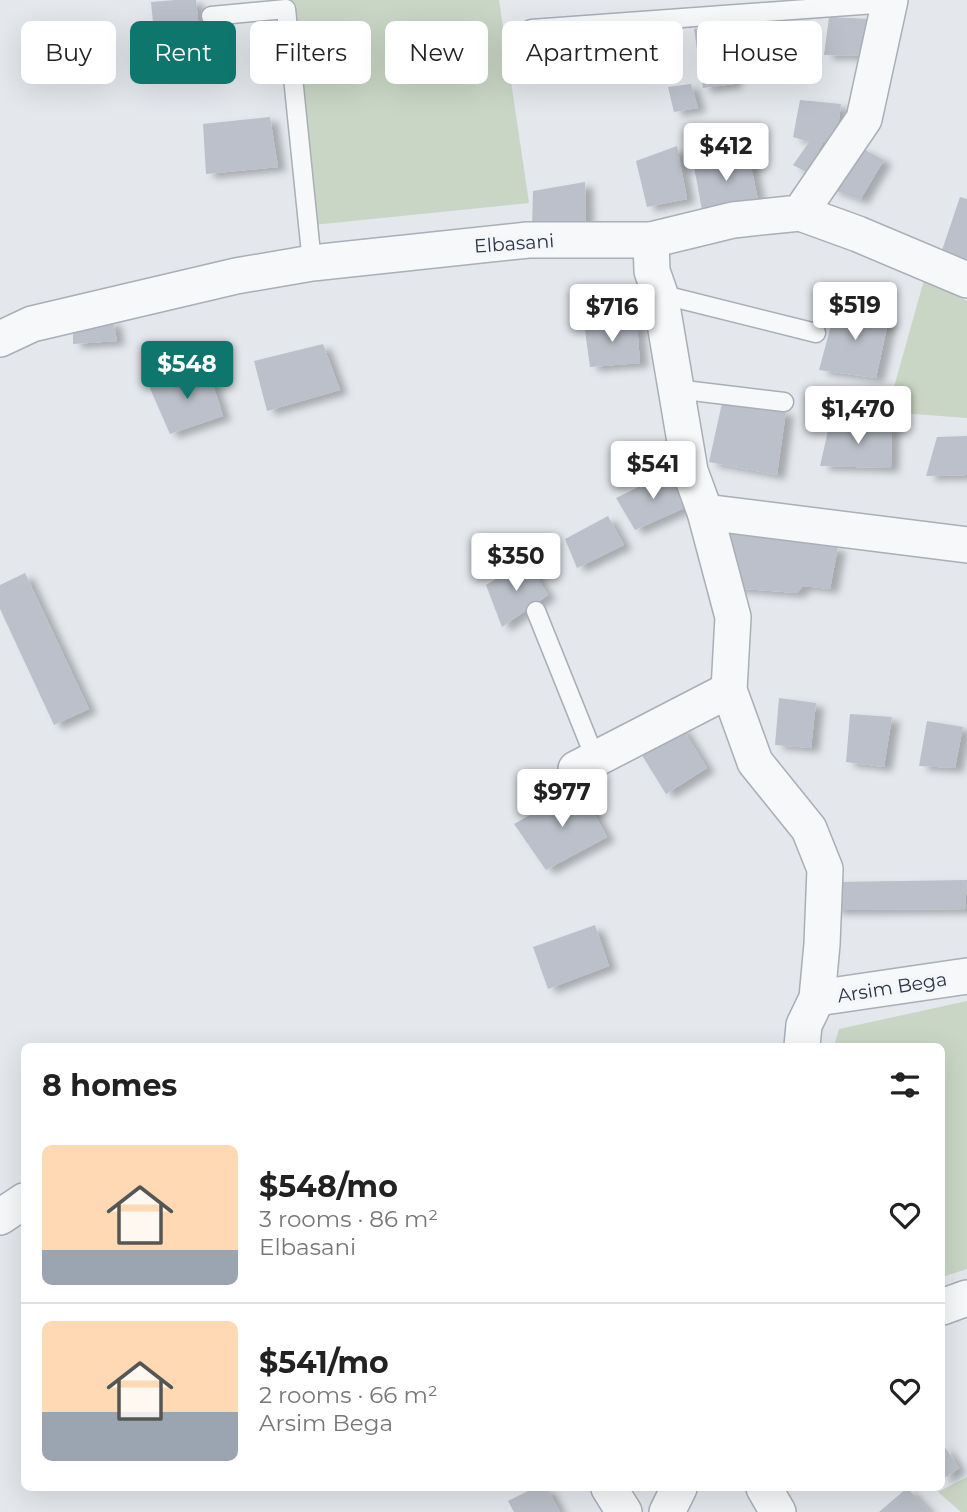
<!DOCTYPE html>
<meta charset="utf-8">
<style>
body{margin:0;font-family:Montserrat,sans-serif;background:#f2f2f2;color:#222;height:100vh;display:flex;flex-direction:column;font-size:26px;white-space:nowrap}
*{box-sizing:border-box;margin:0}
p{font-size:23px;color:#767676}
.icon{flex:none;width:38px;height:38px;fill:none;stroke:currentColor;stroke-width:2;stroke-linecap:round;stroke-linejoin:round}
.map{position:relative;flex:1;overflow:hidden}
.side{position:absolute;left:21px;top:1043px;width:924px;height:448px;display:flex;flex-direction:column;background:#fff;border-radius:10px;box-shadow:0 7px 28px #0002}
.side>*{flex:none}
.hud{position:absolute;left:21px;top:21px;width:926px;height:63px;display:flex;gap:14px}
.price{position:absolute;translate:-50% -60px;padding:0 16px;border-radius:7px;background:#fff;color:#222;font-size:23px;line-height:46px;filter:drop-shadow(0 2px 4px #0008)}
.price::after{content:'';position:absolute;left:50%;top:42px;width:21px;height:16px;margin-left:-10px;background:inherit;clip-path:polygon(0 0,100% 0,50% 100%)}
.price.selected{background:#0f766e;color:#fff}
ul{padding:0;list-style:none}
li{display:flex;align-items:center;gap:21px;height:175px;padding:0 21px}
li+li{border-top:2px solid #e0e0e0}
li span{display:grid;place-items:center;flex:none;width:196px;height:140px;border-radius:10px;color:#555}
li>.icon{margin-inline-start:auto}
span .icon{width:84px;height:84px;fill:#fffc;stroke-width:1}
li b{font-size:30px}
h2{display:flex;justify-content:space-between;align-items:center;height:84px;padding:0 21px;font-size:30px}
.chip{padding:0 24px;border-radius:10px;background:#fff;box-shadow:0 7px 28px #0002;font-size:24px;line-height:63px}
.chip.selected{background:#0f766e;color:#fff}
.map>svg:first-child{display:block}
.green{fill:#c9d6c5}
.building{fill:#bbc0ca;filter:url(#shadow)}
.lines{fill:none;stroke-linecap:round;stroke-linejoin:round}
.service-casing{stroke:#a9aeb7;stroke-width:21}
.minor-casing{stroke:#a9aeb7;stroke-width:38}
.service{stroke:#f7f8fa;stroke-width:18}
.minor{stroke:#f7f8fa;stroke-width:35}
.labels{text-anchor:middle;stroke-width:7;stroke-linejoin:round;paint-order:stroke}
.street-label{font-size:19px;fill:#2b3445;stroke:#f4f6f9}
</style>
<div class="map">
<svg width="967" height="1512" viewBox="0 0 967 1512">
<defs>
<filter id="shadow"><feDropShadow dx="8" dy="4.5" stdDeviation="3.5" flood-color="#0004"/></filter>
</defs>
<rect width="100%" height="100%" fill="#e4e7ec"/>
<!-- green -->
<g class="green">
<polygon points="292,0 499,0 529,203 313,225"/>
<polygon points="924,280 967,301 967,418 887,412"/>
<polygon points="967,1001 967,1269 942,1277 942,1046 834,1046 839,1029"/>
<polygon points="967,1477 967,1512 961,1512 938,1492"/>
</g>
<!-- building -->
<g class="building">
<polygon points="176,0 196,0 200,39 155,43 151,2"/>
<polygon points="829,17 871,19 868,56 824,55"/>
<polygon points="773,21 780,63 738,71 740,27"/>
<polygon points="729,22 734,84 703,88 694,29"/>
<polygon points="527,31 528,55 507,58 503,33"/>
<polygon points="691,84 698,108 674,112 668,87"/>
<polygon points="800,100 841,104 836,143 823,143 806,172 793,165 809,142 793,137"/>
<polygon points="270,117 278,167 206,174 203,124"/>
<polygon points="677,146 687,199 647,207 636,161"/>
<polygon points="859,147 884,160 860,200 829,188"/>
<polygon points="749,156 758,200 702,210 694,167"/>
<polygon points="585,182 586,223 532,228 533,191"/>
<polygon points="960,197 967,199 967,260 940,256"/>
<polygon points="837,303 889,318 876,378 819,370"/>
<polygon points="113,320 117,341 73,344 73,330"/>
<polygon points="584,323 637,324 640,363 590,367"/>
<polygon points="323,344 340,390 267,411 254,361"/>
<polygon points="208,369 223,416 170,434 149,386"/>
<polygon points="722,403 786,411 777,475 709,462"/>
<polygon points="830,422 892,425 891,468 820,466"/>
<polygon points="967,436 967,475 926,476 937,437"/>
<polygon points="671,471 689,506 635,530 616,498"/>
<polygon points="608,516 624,545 577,568 565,539"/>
<polygon points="723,523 813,537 814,545 838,547 830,589 803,586 797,593 731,588"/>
<polygon points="527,561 548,595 502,627 486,585"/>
<polygon points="25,573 89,709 54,725 0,609 0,585"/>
<polygon points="779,698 816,703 811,748 775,745"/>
<polygon points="850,714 892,717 884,767 846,762"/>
<polygon points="927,721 963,727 955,768 919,766"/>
<polygon points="681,726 707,768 666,794 640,752"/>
<polygon points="580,787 607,837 546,870 514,824"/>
<polygon points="967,880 965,909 833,910 835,882"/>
<polygon points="595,925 609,966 548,989 533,947"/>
<polygon points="942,1443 959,1468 942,1480"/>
<polygon points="534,1488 547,1488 560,1512 514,1512 508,1501"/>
<polygon points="907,1488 930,1512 879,1512"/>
</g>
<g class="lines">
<!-- service casing -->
<g class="service-casing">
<g id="service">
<polyline points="211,16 286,9 312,263"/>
<polyline points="531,29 889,3"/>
<polyline points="660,294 816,333"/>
<polyline points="676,389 784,402"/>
<polyline points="536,611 595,758"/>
</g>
</g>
<!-- minor casing -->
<g class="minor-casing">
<g id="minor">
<polyline points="800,213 858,234 967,280"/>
<polyline points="651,240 652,271 660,294 690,471 705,512 733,617 729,690 755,762 809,829 825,869 822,944 817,998 804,1025 802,1046"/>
<polyline points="0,339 32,324 236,276 312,263 528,240 651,240 733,220 800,213 864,119 890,0"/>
<polyline points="705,512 967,545"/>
<polyline points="576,769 729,690"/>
<polyline points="817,998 967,976"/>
<polyline points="0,1217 24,1201"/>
<polyline points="942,1307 967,1298"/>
<polyline points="609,1488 624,1512"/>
<polyline points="764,1488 778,1512"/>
<polyline points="667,1512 679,1488"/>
</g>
</g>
<!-- service -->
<use href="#service" class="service"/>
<!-- minor -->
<use href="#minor" class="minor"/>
</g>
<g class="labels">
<!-- street labels -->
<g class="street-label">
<text transform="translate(514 243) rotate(-4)" y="7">Elbasani</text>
<text transform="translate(892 987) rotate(-9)" y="7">Arsim Bega</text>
</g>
</g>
</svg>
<b class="price" style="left:726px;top:183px">$412</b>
<b class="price" style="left:855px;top:342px">$519</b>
<b class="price" style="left:612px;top:344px">$716</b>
<b class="price selected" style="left:187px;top:401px">$548</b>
<b class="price" style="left:858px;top:446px">$1,470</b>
<b class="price" style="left:653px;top:501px">$541</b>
<b class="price" style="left:516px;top:593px">$350</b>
<b class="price" style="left:562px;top:829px">$977</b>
<div class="hud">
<a class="chip">Buy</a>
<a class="chip selected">Rent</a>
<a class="chip">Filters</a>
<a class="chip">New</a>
<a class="chip">Apartment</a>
<a class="chip">House</a>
</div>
<section class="side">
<h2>8 homes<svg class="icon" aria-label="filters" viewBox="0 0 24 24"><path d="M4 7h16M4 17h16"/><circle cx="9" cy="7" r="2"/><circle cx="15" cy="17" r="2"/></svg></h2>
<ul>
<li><span style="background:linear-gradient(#ffd9b3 75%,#9aa5b1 0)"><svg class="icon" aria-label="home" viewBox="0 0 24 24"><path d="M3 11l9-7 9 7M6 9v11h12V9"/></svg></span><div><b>$548/mo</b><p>3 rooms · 86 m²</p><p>Elbasani</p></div><svg class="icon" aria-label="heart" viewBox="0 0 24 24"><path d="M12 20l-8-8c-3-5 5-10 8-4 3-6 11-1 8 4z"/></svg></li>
<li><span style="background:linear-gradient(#ffd9b3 65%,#9aa5b1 0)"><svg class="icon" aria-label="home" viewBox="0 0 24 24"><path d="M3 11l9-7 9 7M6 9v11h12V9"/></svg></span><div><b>$541/mo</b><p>2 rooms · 66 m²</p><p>Arsim Bega</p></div><svg class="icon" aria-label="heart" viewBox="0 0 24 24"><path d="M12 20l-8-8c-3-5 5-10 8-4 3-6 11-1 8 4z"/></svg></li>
</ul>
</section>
</div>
